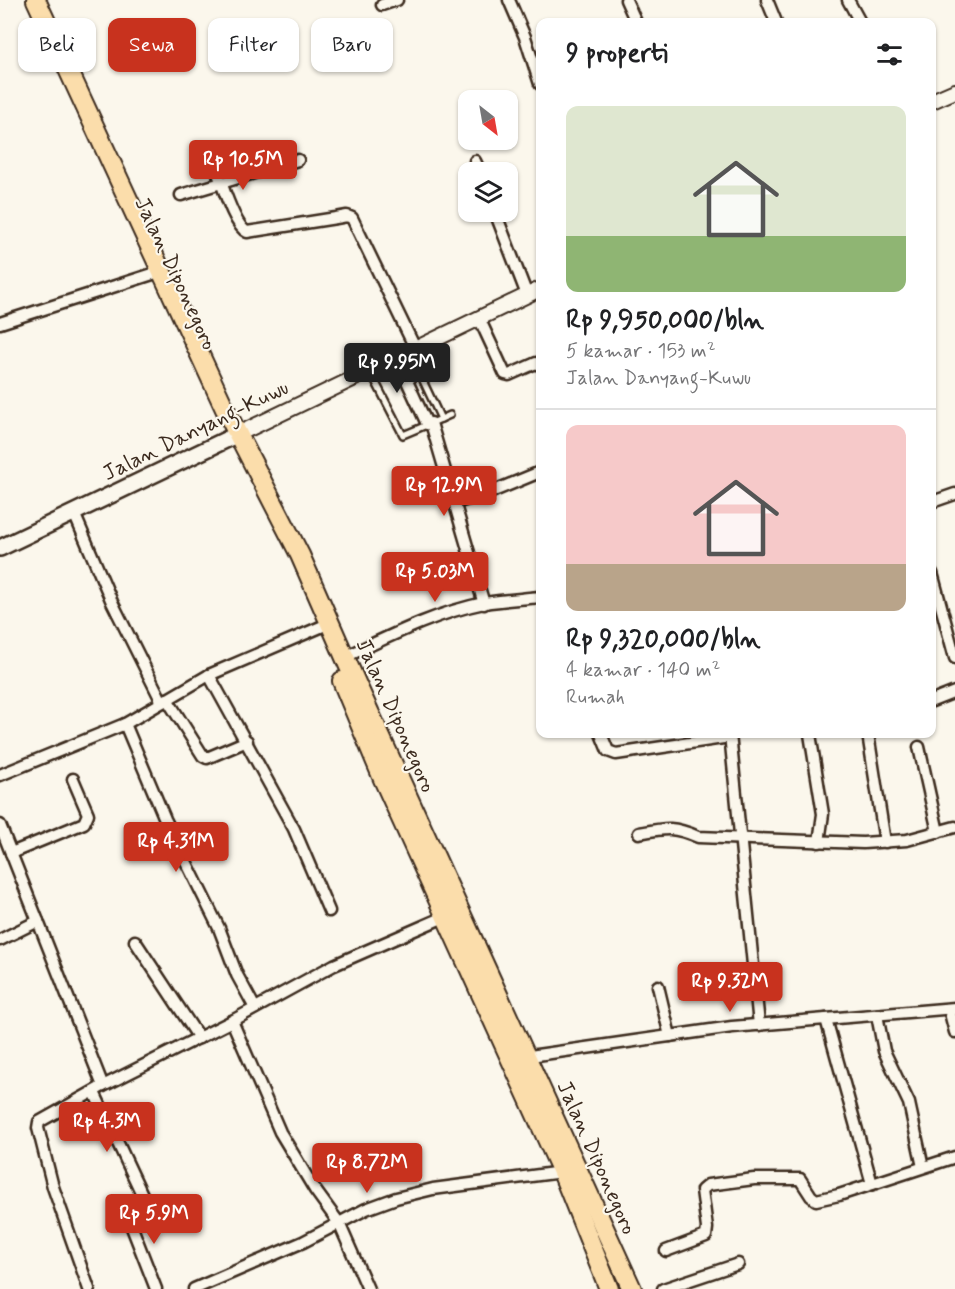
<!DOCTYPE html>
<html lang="id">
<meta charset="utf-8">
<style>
body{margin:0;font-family:Mynerve,sans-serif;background:#f2f2f2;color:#202124;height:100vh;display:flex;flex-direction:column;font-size:22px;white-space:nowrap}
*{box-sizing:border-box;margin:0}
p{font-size:20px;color:#757577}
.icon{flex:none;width:33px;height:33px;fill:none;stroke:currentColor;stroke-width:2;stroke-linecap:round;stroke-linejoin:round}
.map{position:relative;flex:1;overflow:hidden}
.details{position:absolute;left:536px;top:18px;width:400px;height:720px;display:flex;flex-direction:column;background:#fff;border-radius:12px;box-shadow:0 2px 4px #0004}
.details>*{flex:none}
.hud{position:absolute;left:18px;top:18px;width:428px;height:54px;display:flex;gap:12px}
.needle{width:39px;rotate:149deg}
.buttons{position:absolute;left:458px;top:90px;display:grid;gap:12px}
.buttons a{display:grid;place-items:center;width:60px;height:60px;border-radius:12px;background:#fff;box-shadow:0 2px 4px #0004;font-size:30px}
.price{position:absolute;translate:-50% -51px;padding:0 14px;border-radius:6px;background:#c8321e;color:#fff;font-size:20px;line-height:39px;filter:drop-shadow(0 2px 3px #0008)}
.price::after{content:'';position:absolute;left:50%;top:36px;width:18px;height:14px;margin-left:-9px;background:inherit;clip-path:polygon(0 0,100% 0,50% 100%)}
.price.current{background:#222;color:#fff}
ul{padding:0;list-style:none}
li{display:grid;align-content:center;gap:12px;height:318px;padding:0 30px}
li+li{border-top:2px solid #e0e0e0}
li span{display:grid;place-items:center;height:186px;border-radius:12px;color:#555}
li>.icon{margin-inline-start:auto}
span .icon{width:108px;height:108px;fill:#fffc;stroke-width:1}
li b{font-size:26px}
h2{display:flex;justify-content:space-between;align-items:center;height:72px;padding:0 30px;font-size:26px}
.tag{padding:0 21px;border-radius:12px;background:#fff;box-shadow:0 2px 4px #0004;font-size:21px;line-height:54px}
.tag.current{background:#c8321e;color:#fff}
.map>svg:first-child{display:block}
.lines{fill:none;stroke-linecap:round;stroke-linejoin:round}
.service-casing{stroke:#3b2a1e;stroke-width:10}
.minor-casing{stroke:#3b2a1e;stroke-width:15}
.tertiary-casing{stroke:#3b2a1e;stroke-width:18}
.secondary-casing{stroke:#3b2a1e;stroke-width:20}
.primary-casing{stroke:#3b2a1e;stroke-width:22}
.service{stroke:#fbf7ec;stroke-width:5}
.minor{stroke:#fbf7ec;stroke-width:10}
.tertiary{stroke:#fbf7ec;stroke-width:14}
.secondary{stroke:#fbf7ec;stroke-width:15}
.primary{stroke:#fbddab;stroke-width:18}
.labels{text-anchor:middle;stroke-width:4.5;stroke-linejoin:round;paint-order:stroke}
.street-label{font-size:22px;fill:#3b2a1e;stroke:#fbf7ec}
</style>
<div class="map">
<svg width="955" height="1289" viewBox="0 0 955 1289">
<rect width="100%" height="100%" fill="#fbf7ec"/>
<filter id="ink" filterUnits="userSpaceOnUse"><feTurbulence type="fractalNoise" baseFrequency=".0167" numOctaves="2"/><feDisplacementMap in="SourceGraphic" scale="12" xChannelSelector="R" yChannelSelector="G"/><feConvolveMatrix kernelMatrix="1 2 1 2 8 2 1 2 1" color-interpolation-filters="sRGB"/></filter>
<g filter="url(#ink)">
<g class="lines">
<!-- service casing -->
<g class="service-casing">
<g id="service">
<polyline points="370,371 403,435 441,419 418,370"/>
<polyline points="441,419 450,415"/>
</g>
</g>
<!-- minor casing -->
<g class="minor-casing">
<g id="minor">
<polyline points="509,0 525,37 540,84"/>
<polyline points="626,0 636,22"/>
<polyline points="767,0 776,22"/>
<polyline points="848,0 860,22"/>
<polyline points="382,5 397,0"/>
<polyline points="475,161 480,172"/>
<path d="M216,168C222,183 234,226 247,232L336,218L347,216L352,218L415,348"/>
<polyline points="181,195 298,160"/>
<polyline points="495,212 527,295"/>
<polyline points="479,318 505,374 509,375 536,363 540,365"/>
<polyline points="0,323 162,271"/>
<polyline points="409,351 418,370 407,381 427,424"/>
<polyline points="431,423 484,604"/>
<polyline points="932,502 955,494"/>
<polyline points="455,503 489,493 540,472"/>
<polyline points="74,513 112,602 162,702"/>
<polyline points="932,573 955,658"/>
<path d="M345,657C390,636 435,613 484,603C502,600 522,599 540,597"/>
<polyline points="209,675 294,829 329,911"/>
<polyline points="167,699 203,756 207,758 247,741"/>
<polyline points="932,701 955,692"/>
<polyline points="125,724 165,819 219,928 237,975 255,1008"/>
<polyline points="601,734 608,751 616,754 730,737"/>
<polyline points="730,734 759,1025"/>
<polyline points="810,734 823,814 819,842"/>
<polyline points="868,734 885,842"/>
<polyline points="919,747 938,832"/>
<polyline points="0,775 125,724 209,675 330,623"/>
<polyline points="0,825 103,1086"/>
<path d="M639,833C666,828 673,826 698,837L863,843L907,840L955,827"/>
<polyline points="11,853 84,823 88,814 73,779"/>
<polyline points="0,940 38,921"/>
<polyline points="135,941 199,1038"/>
<polyline points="658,986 670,1036"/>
<polyline points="949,1009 955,1032"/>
<polyline points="877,1015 884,1051 909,1103 923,1167"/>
<polyline points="826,1019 872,1184"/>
<polyline points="232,1021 280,1132 315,1190 339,1223 368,1289"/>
<polyline points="523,1057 732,1027 955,1008"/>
<polyline points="94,1092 146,1203"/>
<polyline points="126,1212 156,1289"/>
<polyline points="666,1251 706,1236 707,1228 702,1190 708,1185 754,1179 800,1179 811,1196 816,1200 839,1195 955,1157"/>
<polyline points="89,1289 53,1187 38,1128 39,1122 103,1086 232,1021 334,965 451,914"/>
<polyline points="194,1289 303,1242 366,1209 396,1198 433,1189 562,1172"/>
<polyline points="663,1289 738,1264"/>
</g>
</g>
<!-- tertiary casing -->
<g class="tertiary-casing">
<g id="tertiary">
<polyline points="932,101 955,91"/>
<polyline points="238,434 540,289"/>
</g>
</g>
<!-- secondary casing -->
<g class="secondary-casing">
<polyline id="secondary" points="0,548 238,434"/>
</g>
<!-- primary casing -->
<g class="primary-casing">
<g id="primary">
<polyline points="36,0 225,409 300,555 357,685 632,1289"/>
<polyline points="342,681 383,779 562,1172 609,1289"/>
</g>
</g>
<!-- service -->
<use href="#service" class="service"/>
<!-- minor -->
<use href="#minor" class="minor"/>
<!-- tertiary -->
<use href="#tertiary" class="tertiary"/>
<!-- secondary -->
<use href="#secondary" class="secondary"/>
<!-- primary -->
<use href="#primary" class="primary"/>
</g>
</g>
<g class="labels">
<!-- street labels -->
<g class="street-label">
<text transform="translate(177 273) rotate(65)" y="8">Jalan Diponegoro</text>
<text transform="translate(195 429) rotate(-26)" y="8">Jalan Danyang-Kuwu</text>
<text transform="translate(397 715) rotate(66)" y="8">Jalan Diponegoro</text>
<text transform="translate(598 1157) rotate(66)" y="8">Jalan Diponegoro</text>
</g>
</g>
</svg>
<div class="buttons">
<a><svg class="needle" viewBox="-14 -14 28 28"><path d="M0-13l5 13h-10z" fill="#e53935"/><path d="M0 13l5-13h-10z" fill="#757577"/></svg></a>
<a><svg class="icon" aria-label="layers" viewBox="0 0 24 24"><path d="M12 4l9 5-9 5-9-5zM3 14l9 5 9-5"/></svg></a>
</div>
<b class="price" style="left:243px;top:191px">Rp 10.5M</b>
<b class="price current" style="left:397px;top:394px">Rp 9.95M</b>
<b class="price" style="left:444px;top:517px">Rp 12.9M</b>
<b class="price" style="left:435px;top:603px">Rp 5.03M</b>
<b class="price" style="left:176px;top:873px">Rp 4.31M</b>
<b class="price" style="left:730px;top:1013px">Rp 9.32M</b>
<b class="price" style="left:107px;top:1153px">Rp 4.3M</b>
<b class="price" style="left:367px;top:1194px">Rp 8.72M</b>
<b class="price" style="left:154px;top:1245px">Rp 5.9M</b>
<div class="hud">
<a class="tag">Beli</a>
<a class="tag current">Sewa</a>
<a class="tag">Filter</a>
<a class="tag">Baru</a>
</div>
<section class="details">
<h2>9 properti<svg class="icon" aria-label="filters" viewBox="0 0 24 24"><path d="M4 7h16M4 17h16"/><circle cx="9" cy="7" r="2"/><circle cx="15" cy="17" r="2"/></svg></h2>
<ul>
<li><span style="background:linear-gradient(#dfe7d0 70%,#8fb573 0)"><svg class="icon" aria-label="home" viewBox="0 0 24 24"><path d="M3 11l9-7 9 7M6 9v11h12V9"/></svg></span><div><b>Rp 9,950,000/bln</b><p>5 kamar · 153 m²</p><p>Jalan Danyang-Kuwu</p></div></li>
<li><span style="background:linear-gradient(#f6c9c9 75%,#b9a48a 0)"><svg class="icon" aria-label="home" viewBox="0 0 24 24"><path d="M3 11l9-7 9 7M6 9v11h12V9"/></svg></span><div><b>Rp 9,320,000/bln</b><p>4 kamar · 140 m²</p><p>Rumah</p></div></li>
</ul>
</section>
</div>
